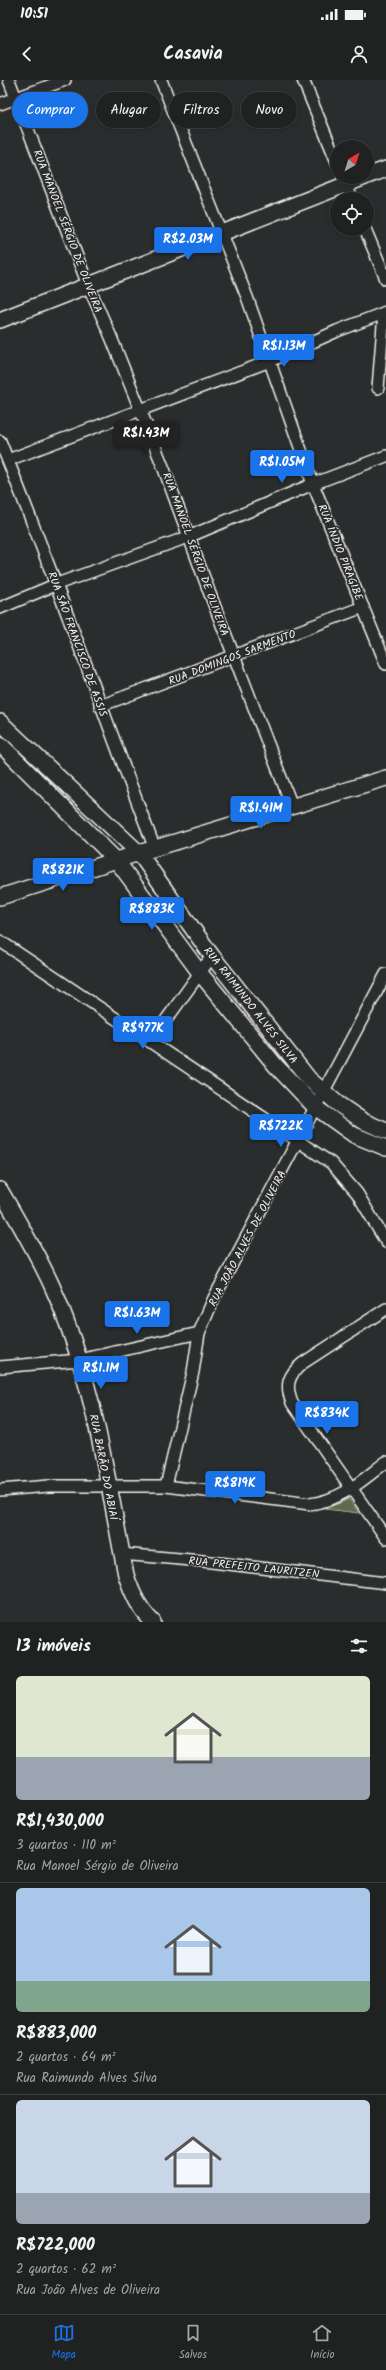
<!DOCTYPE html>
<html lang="pt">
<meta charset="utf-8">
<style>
body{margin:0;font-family:Kalam,sans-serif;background:#2d2f2f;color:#f1f3f6;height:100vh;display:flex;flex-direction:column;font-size:15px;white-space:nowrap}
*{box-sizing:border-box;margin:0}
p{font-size:13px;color:#a2a4a5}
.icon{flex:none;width:22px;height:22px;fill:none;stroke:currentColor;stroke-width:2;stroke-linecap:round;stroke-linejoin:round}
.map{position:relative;height:1542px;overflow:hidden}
.drawer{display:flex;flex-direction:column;background:#202222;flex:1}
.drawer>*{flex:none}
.hud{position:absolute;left:12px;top:12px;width:362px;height:36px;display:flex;gap:8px}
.needle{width:26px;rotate:39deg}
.fabs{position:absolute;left:330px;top:60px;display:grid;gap:8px}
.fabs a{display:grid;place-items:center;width:44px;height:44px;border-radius:50%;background:#202222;box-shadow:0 2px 6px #0003,0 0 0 1px #3d3f40;font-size:20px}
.price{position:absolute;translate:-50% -34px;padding:0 9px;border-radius:4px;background:#1a73e8;color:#fff;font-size:13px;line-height:26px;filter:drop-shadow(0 1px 2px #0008)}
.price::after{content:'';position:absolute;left:50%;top:24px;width:12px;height:9px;margin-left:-6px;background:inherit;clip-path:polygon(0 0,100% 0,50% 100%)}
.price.active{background:#222;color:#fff}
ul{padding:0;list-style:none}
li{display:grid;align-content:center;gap:8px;height:212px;padding:0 16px}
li+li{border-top:1px solid #3d3f40}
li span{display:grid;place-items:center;height:124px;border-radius:6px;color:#555}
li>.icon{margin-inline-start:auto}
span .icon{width:72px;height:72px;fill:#fffc;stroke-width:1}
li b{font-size:17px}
h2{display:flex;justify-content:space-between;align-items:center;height:48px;padding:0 16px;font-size:17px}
.pill{padding:0 14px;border-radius:18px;background:#202222;box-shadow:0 2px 6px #0003,0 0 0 1px #3d3f40;font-size:14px;line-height:36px}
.pill.active{background:#1a73e8;color:#fff}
.status{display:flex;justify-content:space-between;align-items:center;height:28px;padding:0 20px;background:#202222;direction:ltr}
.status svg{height:11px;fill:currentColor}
header{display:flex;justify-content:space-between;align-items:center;height:52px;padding:0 16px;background:#202222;font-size:18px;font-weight:700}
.tabs{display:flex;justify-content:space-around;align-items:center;height:56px;border-top:1px solid #3d3f40;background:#202222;font-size:11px;color:#a2a4a5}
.tabs a{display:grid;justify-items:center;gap:2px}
.tabs .active{color:#1a73e8}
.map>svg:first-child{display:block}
.green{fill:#616a50;stroke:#aaae9c}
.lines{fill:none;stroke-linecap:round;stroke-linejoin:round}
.street-casing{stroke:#f4f1e8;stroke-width:14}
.secondary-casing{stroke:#f4f1e8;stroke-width:18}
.street{stroke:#2a2d2e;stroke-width:11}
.secondary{stroke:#2a2d2e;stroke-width:15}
.labels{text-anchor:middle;stroke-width:3;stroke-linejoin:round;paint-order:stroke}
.street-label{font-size:11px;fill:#f4f1e8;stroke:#2a2d2e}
</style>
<div class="status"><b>10:51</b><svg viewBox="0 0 49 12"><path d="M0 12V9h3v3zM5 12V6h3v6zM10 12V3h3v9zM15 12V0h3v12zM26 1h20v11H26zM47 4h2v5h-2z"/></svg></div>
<header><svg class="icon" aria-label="back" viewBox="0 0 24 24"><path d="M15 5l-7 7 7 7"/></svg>Casavia<svg class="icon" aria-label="person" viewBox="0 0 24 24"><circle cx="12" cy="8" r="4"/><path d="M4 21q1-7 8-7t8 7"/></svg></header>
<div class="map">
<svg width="386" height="1542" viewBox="0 0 386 1542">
<rect width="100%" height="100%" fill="#2a2d2e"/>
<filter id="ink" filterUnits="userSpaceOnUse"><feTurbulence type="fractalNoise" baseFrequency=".025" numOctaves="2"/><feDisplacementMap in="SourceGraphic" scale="8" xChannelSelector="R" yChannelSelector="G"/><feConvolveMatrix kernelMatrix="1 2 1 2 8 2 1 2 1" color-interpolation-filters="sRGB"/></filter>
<g filter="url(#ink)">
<!-- green -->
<polygon class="green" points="349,1419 359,1433 325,1429"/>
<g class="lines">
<!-- street casing -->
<g class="street-casing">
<g id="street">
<polyline points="9,0 88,205 111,257 164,389 210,514 292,726"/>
<polyline points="161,0 247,217 313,404 386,584"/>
<polyline points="303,0 337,82"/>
<polyline points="0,24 65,0"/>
<polyline points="343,97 352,119"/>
<polyline points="365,149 386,199"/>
<polyline points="378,308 384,233"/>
<path d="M0,361C55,496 103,633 155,769"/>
<polyline points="8,380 270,281 337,251 386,232"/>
<polyline points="0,528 57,504 188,457 313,404 386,376"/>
<polyline points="100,626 363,527"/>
<polyline points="0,861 331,1083 357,1113 386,1162"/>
<polyline points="151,961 212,876"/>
<path d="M386,1229L303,1283C288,1295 285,1305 292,1323L386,1458"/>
<polyline points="0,1287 79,1280 199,1253"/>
<polyline points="166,1406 193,1292 199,1253 214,1218 386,894"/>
<path d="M0,1410L49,1406H166L310,1424C342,1420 361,1401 386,1382"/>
<polyline points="121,1474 203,1481 386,1503"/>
</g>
</g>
<!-- secondary casing -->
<g class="secondary-casing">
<g id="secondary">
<polyline points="367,96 386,89"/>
<polyline points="0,240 365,97"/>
<polyline points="0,642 139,773 212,876 309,999 338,1024 363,1041 386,1051"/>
<polyline points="0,664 117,781 200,893 276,986 315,1027 354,1055 386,1068"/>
<polyline points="0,817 139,773 386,698"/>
<path d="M0,1110C18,1141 37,1173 52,1206C93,1297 107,1398 126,1495C132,1513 139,1529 153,1542"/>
</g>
</g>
<!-- street -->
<use href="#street" class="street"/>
<!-- secondary -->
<use href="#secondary" class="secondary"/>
</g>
</g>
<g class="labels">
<!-- street labels -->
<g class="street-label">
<text transform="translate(68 151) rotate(69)" y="4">RUA MANOEL SÉRGIO DE OLIVEIRA</text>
<text transform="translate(341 472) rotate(68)" y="4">RUA ÍNDIO PIRAGIBE</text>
<text transform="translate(196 474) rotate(70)" y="4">RUA MANOEL SÉRGIO DE OLIVEIRA</text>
<text transform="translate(78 564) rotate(70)" y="4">RUA SÃO FRANCISCO DE ASSIS</text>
<text transform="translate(232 577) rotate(-21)" y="4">RUA DOMINGOS SARMENTO</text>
<text transform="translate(251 925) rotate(52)" y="4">RUA RAIMUNDO ALVES SILVA</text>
<text transform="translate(247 1158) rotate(-62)" y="4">RUA JOÃO ALVES DE OLIVEIRA</text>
<text transform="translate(104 1387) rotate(79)" y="4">RUA BARÃO DO ABIAÍ</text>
<text transform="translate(254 1487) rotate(6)" y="4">RUA PREFEITO LAURITZEN</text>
</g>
</g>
</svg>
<div class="fabs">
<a><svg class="needle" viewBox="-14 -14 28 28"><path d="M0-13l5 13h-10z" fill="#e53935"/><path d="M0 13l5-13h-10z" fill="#a2a4a5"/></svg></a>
<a><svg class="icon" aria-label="locate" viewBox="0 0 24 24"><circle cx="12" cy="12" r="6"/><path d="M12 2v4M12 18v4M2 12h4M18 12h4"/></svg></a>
</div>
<b class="price" style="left:188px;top:181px">R$2.03M</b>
<b class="price" style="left:284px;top:288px">R$1.13M</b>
<b class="price active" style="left:146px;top:375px">R$1.43M</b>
<b class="price" style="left:282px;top:404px">R$1.05M</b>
<b class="price" style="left:261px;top:750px">R$1.41M</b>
<b class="price" style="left:63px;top:812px">R$821K</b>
<b class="price" style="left:152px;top:851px">R$883K</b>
<b class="price" style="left:143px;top:970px">R$977K</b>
<b class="price" style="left:281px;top:1068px">R$722K</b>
<b class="price" style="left:137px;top:1255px">R$1.63M</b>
<b class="price" style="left:101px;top:1310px">R$1.1M</b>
<b class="price" style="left:327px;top:1355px">R$834K</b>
<b class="price" style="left:235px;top:1425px">R$819K</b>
<div class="hud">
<a class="pill active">Comprar</a>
<a class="pill">Alugar</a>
<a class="pill">Filtros</a>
<a class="pill">Novo</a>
</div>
</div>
<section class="drawer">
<h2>13 imóveis<svg class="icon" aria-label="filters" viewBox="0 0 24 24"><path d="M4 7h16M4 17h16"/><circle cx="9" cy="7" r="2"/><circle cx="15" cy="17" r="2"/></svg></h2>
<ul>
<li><span style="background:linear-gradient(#dfe7d0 65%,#9aa5b1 0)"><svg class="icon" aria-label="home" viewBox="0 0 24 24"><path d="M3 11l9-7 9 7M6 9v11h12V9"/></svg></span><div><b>R$1,430,000</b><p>3 quartos · 110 m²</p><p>Rua Manoel Sérgio de Oliveira</p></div></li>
<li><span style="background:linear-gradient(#a9c7e8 75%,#7fa58c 0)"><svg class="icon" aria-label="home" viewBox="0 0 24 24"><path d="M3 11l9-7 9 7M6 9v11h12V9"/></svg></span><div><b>R$883,000</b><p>2 quartos · 64 m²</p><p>Rua Raimundo Alves Silva</p></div></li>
<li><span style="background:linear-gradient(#c9d6e8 75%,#9aa5b1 0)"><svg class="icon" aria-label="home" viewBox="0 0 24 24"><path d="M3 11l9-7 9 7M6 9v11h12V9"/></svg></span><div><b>R$722,000</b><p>2 quartos · 62 m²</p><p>Rua João Alves de Oliveira</p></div></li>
</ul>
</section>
<nav class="tabs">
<a class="active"><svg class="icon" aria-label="map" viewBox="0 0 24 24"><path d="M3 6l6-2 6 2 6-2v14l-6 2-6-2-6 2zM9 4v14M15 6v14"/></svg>Mapa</a>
<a><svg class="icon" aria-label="saved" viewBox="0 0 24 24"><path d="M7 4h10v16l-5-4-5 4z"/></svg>Salvos</a>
<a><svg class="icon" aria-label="home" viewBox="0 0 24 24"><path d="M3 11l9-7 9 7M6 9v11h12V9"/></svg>Início</a>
</nav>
